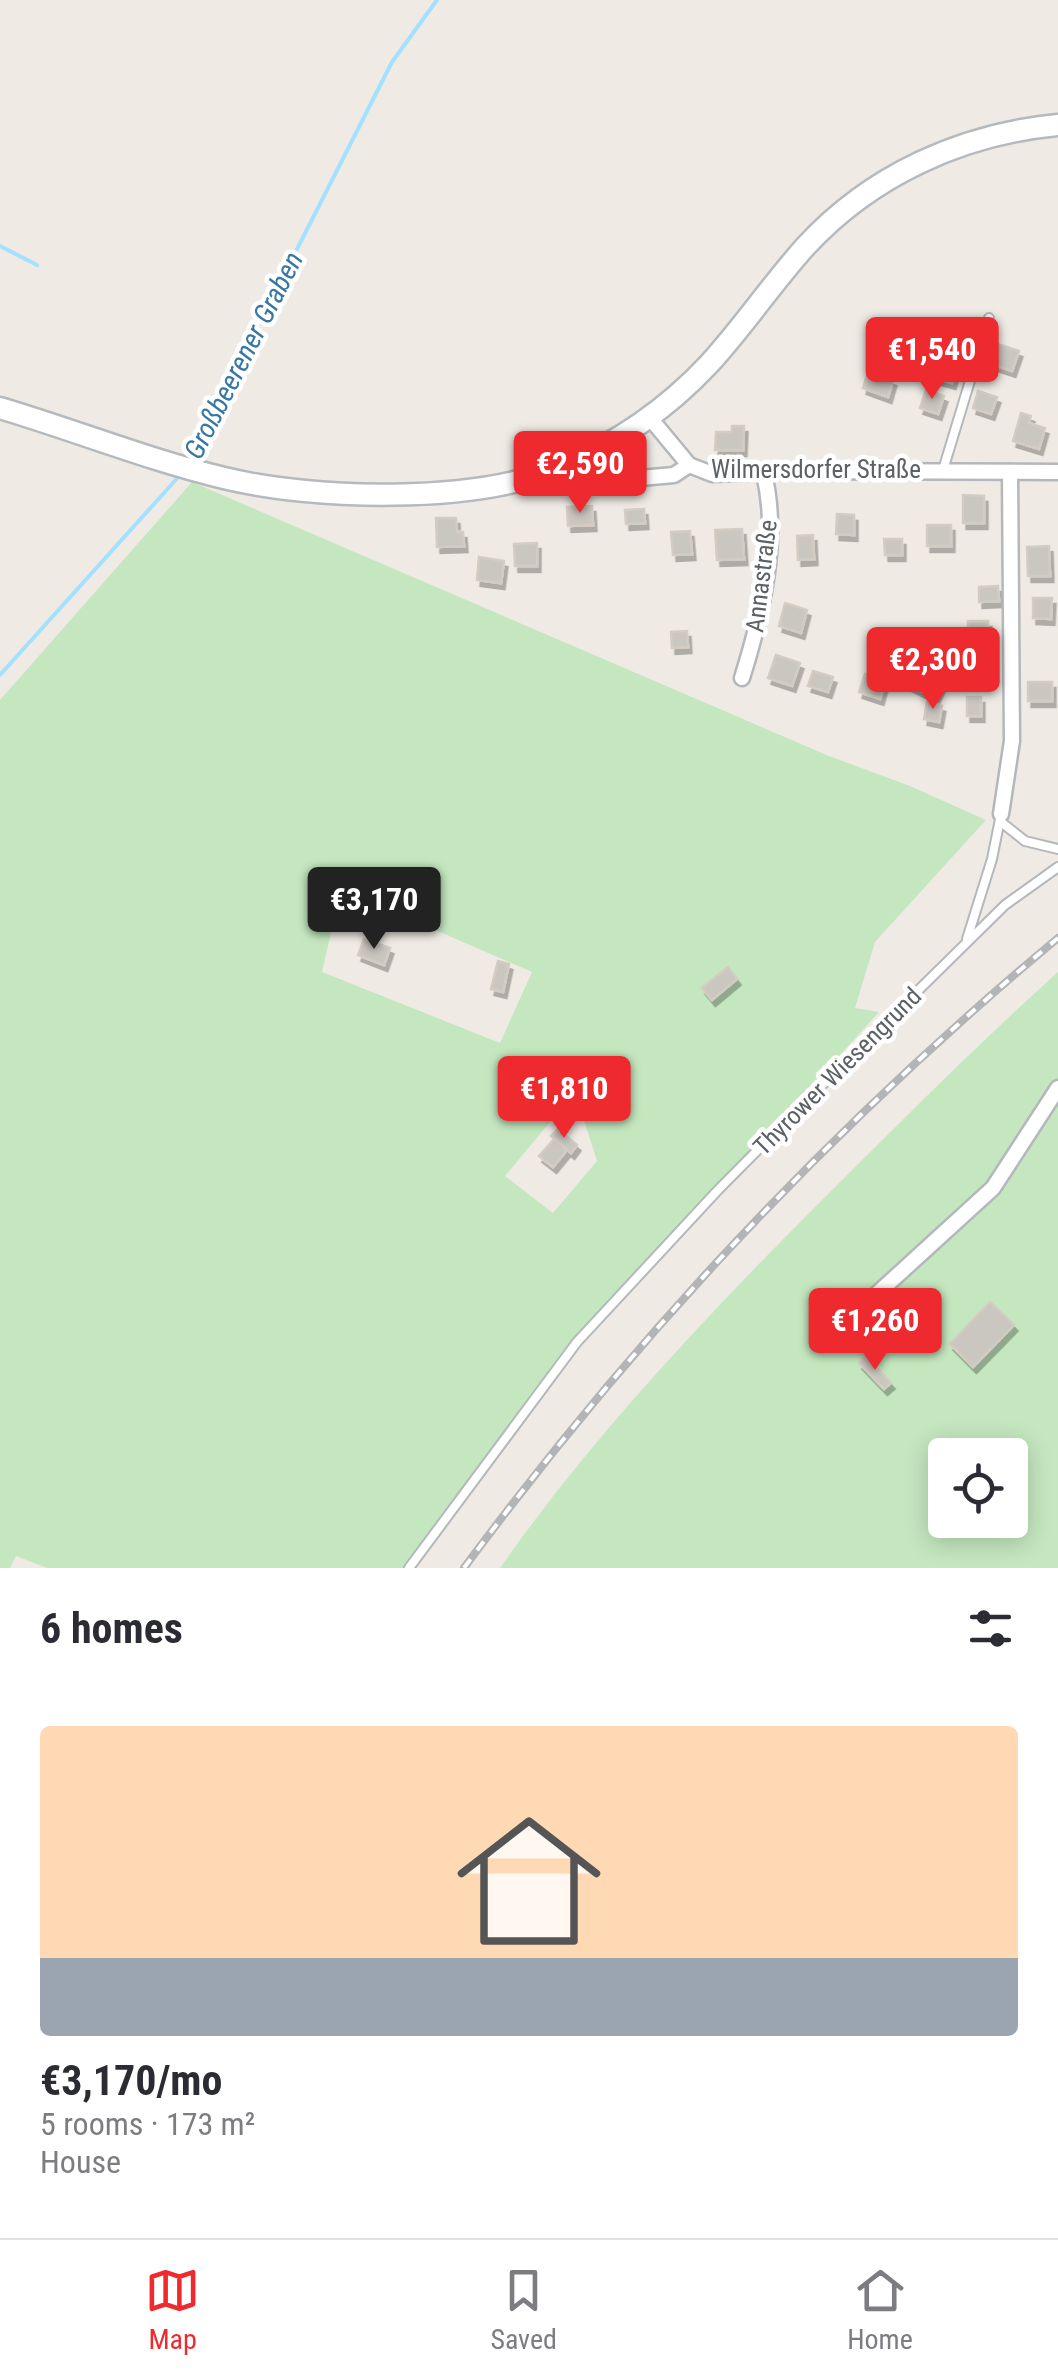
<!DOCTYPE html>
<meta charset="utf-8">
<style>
body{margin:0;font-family:"Roboto Condensed",sans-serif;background:#f7f7f7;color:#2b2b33;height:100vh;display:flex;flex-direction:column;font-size:38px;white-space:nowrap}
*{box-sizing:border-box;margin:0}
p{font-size:32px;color:#7c7c81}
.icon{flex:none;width:55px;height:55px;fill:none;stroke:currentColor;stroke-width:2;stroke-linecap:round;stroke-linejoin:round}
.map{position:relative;height:1568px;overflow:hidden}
.sheet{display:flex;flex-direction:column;background:#fff;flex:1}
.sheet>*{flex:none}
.fabs{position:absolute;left:928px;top:1438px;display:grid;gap:20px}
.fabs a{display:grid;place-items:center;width:100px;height:100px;border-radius:10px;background:#fff;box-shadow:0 5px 25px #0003;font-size:50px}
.price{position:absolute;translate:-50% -85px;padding:0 22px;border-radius:10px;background:#ef2a2f;color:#fff;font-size:32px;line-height:65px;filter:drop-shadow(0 2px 5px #0008)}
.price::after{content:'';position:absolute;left:50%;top:60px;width:30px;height:22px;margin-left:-15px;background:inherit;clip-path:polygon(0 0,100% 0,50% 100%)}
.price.on{background:#222;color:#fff}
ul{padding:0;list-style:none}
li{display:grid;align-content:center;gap:20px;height:530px;padding:0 40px}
li span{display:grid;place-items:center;height:310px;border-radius:10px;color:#555}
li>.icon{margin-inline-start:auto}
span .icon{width:180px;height:180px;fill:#fffc;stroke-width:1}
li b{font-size:42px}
h2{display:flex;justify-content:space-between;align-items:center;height:120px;padding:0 40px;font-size:42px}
.menu{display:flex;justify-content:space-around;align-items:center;height:140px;border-top:2px solid #e1e1e2;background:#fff;font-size:28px;color:#7c7c81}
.menu a{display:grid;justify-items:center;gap:5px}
.menu .on{color:#ef2a2f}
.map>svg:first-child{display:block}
.green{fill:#c4e7bf;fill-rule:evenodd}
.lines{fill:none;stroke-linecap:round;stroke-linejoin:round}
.stream{stroke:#a4e1ff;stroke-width:4}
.building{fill:#cac6c0;stroke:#d4ccc2;stroke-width:2.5;filter:url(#shadow)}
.lane-casing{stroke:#b4b7bb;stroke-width:12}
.street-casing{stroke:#b4b7bb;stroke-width:19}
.secondary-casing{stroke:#b5babe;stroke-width:25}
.lane{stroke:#fff;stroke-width:8}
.street{stroke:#fff;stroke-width:14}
.secondary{stroke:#fff;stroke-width:20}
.rail-casing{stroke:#b3b4b5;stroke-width:8}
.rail{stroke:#fff;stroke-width:4;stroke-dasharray:11;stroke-linecap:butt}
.labels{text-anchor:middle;stroke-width:9;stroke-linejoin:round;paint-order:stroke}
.street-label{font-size:25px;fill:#5c6165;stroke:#fff}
.water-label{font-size:28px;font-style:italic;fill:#3877a3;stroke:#fff}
</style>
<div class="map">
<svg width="1058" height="1568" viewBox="0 0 1058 1568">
<defs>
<filter id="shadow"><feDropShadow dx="3.5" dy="6" stdDeviation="0" flood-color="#0004"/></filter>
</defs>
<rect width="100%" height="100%" fill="#efebe4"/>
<!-- green -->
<g class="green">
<path d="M192,482L829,756L910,786L986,820L875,942L855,1008L879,1012L577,1345L403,1568H47L16,1556L10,1568H0V700ZM341,889L532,972L500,1043L322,972ZM575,1092L597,1161L553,1213L505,1176Z"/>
<path d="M1058,972V1568H500C591,1438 702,1321 813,1209C894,1128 974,1048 1058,972ZM945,1455H1010V1520H945Z"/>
</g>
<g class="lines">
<!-- stream -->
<g class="stream">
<polyline points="0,246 37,265"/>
<polyline points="189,462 392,62 437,0"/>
<polyline points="0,675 181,474"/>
</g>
</g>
<!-- building -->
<g class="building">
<polygon points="991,342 1019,351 1012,371 985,362"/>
<polygon points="938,350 960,356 952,383 930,377"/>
<polygon points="868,372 893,380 888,397 863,388"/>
<polygon points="926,390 944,396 938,414 920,408"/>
<polygon points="978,391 997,397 991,414 973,408"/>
<polygon points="1021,413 1031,416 1029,423 1045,428 1039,449 1013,441"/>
<polygon points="732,426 744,426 743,450 715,450 716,432 732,432"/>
<polygon points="963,495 984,496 984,523 963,523"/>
<polygon points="592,506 593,525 568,526 567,507"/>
<polygon points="644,509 645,523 626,524 625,510"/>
<polygon points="837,514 854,515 854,535 836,534"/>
<polygon points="436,518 456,518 457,532 463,532 464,546 437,547"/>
<rect x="927" y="525" width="24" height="21"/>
<polygon points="742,529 744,559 717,560 715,530"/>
<polygon points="690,531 692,554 673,555 671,532"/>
<polygon points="813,535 814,559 798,560 797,536"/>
<polygon points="884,539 902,539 902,555 885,555"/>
<polygon points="537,543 537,566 515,566 514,544"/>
<polygon points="1049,546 1050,576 1028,576 1027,547"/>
<polygon points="479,557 504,561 501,583 477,580"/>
<polygon points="998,586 999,601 979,602 979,587"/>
<polygon points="1033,598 1052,598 1051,619 1033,618"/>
<polygon points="785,603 807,610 801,633 779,626"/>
<polygon points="968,621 988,621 988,641 968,640"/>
<polygon points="687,631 688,647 672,648 671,632"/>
<polygon points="884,636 896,639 890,661 877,658"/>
<polygon points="776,655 800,663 792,686 768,678"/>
<polygon points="913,669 943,682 935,698 906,684"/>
<polygon points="813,671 833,677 828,692 808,686"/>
<polygon points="865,674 885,681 880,699 859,692"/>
<rect x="1028" y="682" width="24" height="19"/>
<rect x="967" y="697" width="14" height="19"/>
<polygon points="927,702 942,706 939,722 924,719"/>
<polygon points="364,939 390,948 384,965 358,955"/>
<polygon points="498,961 509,964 503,992 491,989"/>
<polygon points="728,967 737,979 712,1000 702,988"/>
<polygon points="558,1129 577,1145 571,1153 551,1136"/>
<polygon points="554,1139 567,1150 553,1167 539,1156"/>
<polygon points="990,1302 1014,1325 973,1367 950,1344"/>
<polygon points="866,1356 891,1383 884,1389 859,1363"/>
</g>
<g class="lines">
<!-- lane casing -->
<g class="lane-casing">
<g id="lane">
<polyline points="943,470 989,318"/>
<polyline points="1001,822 1025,841 1058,849"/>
<polyline points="967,939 992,859 1001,814"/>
<polyline points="409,1568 577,1342 718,1190 825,1082 1005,905 1058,867"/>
</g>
</g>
<!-- street casing -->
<g class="street-casing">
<g id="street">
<polyline points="650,418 689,465 712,474 802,471 1058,472"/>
<polyline points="584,483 674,475 689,465"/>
<path d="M742,678C762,614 780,540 764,474"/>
<polyline points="1001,814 1012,741 1010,472"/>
<polyline points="822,1344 993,1188 1058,1088"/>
</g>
</g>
<!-- secondary casing -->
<g class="secondary-casing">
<path id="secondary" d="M0,408C74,430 149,460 224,478C314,500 475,504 561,467C617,443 667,409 709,364C743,327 771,285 805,247C871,175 962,134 1058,125"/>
</g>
<!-- lane -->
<use href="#lane" class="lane"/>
<!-- street -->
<use href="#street" class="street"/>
<!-- secondary -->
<use href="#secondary" class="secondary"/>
<!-- rail casing -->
<g class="rail-casing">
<path id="rail" d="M464,1568C636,1335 836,1123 1058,938"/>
</g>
<!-- rail -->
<use href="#rail" class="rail"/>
</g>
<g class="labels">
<!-- street labels -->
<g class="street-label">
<text x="816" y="478">Wilmersdorfer Straße</text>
<text transform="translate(761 576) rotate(-83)" y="9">Annastraße</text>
<text transform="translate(837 1071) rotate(-45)" y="9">Thyrower Wiesengrund</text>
</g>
<!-- water labels -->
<g class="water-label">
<text transform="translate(243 355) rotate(-63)" y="10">Großbeerener Graben</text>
</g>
</g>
</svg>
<div class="fabs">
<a><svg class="icon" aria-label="locate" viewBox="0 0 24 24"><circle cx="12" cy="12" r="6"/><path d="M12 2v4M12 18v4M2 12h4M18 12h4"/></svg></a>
</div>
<b class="price" style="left:932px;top:402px">€1,540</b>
<b class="price" style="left:580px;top:516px">€2,590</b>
<b class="price" style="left:933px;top:712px">€2,300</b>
<b class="price on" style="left:374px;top:952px">€3,170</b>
<b class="price" style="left:564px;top:1141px">€1,810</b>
<b class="price" style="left:875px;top:1373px">€1,260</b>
</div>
<section class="sheet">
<h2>6 homes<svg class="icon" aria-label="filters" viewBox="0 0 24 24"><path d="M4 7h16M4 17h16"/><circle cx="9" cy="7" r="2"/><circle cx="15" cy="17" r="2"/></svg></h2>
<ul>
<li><span style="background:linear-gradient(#ffd9b3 75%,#9aa5b1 0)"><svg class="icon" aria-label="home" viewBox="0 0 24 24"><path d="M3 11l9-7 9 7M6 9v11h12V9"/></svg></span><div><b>€3,170/mo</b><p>5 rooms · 173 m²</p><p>House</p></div></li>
</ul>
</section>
<nav class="menu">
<a class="on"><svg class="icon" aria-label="map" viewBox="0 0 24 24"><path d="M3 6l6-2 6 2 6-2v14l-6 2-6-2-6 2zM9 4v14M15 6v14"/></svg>Map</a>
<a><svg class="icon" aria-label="saved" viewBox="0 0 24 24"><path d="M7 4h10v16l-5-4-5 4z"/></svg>Saved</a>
<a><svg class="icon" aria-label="home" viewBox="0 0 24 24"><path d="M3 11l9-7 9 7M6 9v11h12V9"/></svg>Home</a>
</nav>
